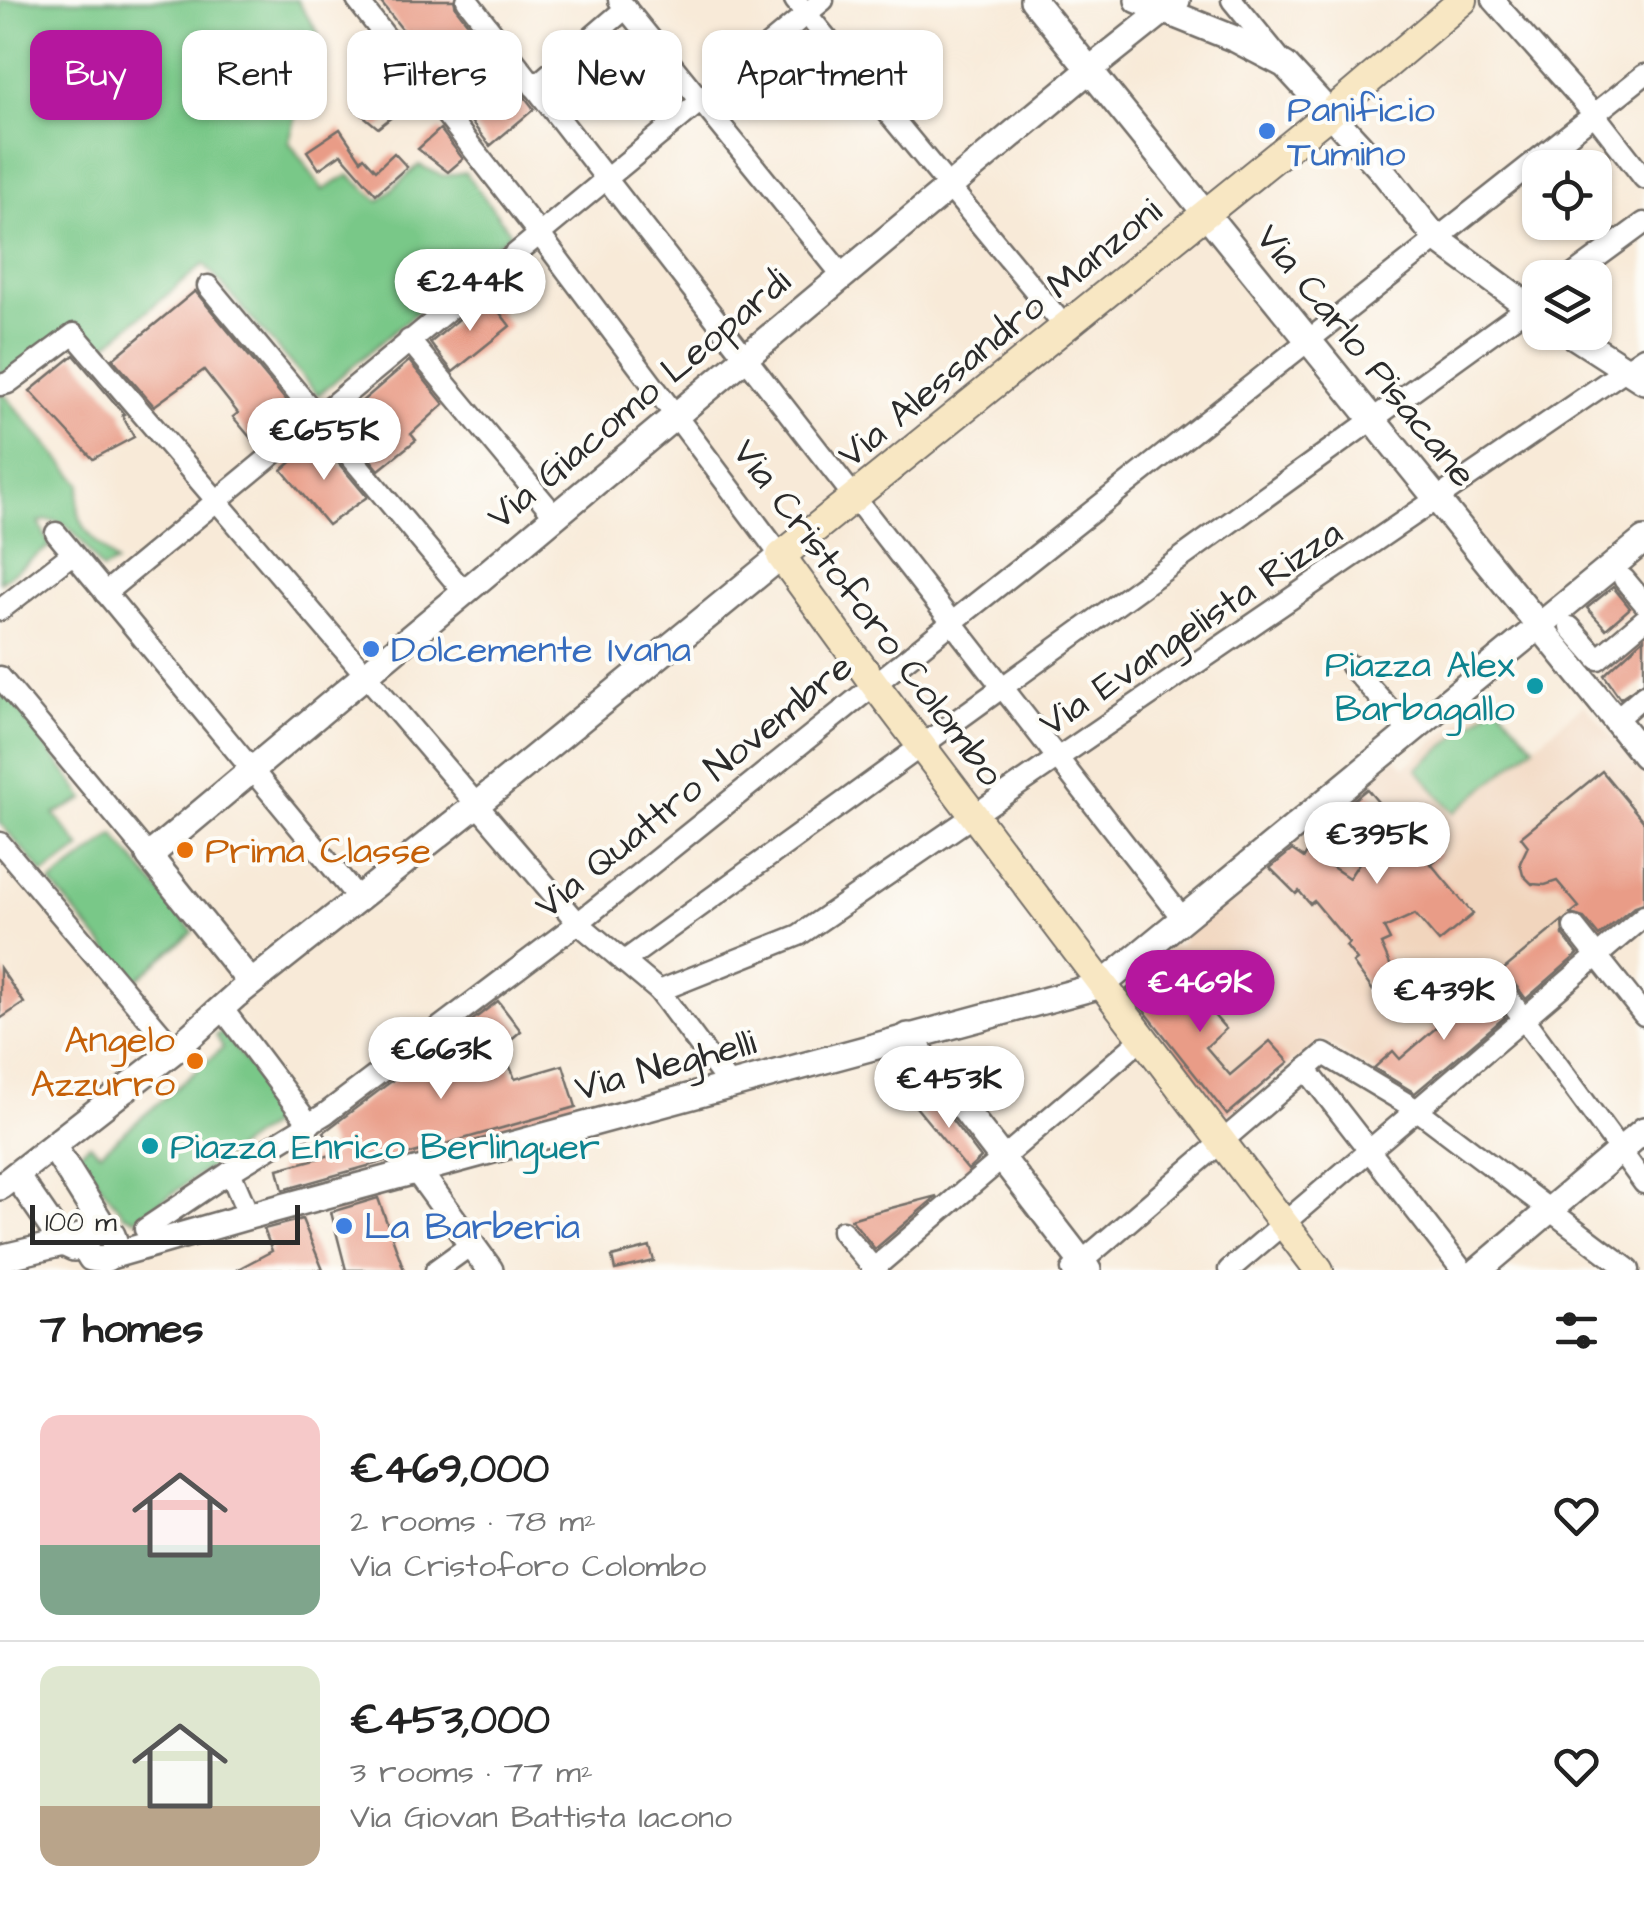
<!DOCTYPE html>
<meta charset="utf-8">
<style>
body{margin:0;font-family:"Architects Daughter",sans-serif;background:#f6f6f6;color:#222;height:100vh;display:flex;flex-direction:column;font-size:38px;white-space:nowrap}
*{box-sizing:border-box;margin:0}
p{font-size:32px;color:#767676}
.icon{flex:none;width:55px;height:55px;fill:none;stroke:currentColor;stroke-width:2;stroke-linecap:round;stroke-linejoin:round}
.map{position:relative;height:1270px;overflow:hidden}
.drawer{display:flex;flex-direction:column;background:#fff;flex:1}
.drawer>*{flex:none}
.hud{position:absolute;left:30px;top:30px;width:1000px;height:90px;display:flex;gap:20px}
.controls{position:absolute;left:1522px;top:150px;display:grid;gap:20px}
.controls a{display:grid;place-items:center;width:90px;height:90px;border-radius:20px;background:#fff;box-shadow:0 2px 8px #0004;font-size:50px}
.scale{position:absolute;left:30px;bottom:25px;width:270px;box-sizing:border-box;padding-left:10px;border:5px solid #2b2b2b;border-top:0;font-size:28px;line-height:35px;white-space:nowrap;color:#2b2b2b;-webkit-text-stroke:8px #fdfcf7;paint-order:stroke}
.price{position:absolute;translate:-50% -85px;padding:0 22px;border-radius:35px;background:#fff;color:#222;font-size:32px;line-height:65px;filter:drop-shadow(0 2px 5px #0008)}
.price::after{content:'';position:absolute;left:50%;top:60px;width:30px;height:22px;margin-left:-15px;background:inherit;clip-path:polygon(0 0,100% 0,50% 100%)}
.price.active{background:#b5179e;color:#fff}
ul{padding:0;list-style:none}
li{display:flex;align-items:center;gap:30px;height:250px;padding:0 40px}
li+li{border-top:2px solid #e0e0e0}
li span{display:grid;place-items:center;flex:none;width:280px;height:200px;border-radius:20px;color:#555}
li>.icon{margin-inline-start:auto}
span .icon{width:120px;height:120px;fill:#fffc;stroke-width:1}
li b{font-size:42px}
h2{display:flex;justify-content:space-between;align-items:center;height:120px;padding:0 40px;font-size:42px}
.chip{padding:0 35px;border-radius:20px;background:#fff;box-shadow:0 2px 8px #0004;font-size:35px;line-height:90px}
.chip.active{background:#b5179e;color:#fff}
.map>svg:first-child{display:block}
.built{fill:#f1d5bd}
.green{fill:#79c888;stroke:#527a5a;stroke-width:2.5}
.building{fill:#e99c87}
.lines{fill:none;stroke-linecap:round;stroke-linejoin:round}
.minor-casing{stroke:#736e68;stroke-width:25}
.tertiary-casing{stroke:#736e68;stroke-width:30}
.secondary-casing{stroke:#736e68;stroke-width:32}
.minor{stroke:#fff;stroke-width:20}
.tertiary{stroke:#fff;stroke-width:25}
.secondary{stroke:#f8e7c3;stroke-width:28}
.shop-dot{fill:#3f7fe0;stroke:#fdfcf7;stroke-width:4}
.culture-dot{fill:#0f9aa8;stroke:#fdfcf7;stroke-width:4}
.food-dot{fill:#e8710a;stroke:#fdfcf7;stroke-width:4}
.labels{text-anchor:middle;stroke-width:8;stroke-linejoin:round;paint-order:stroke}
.shop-label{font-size:38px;fill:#366cbe;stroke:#fdfcf7;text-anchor:start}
.street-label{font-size:38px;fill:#2b2b2b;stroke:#fdfcf7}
.culture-label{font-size:38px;fill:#0d838f;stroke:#fdfcf7;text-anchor:end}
.food-label{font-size:38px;fill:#c56008;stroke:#fdfcf7;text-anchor:start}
</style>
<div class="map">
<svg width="1644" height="1270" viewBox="0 0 1644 1270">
<rect width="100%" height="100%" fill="#fdfcf7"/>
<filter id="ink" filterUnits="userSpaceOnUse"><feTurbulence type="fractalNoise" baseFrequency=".01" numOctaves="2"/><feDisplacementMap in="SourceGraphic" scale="20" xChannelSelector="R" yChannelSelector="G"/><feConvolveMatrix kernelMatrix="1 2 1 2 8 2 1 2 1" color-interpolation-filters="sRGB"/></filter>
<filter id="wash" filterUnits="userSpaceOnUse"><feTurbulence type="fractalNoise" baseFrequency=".0048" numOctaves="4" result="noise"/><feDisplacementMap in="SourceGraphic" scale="40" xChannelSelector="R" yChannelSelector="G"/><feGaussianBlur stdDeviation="2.25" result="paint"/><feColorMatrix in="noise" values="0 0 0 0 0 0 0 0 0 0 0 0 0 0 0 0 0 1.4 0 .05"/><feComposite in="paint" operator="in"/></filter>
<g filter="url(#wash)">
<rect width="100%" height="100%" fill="#f8ead8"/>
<!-- built -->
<polygon class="built" points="1491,695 1534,746 1584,704 1644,774 1644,852 1380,1076 1322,1040 1295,1062 1292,1060 1227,1115 1171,1050 1175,1046 1126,990 1131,986 1127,982 1173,944 1177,947 1184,941 1182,937 1395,757 1405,767"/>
<!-- green -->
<g class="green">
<path d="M0,0H297L318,33L289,142L323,190L349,175L379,201L419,165L443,176L465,172L511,233L318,395L204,264L99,351L85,329L3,393L81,484C70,524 92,536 116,563L102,570C85,548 69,512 39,522L50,546L0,582Z"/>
<polygon points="0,683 85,799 54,814 81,848 44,874 0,823"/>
<polygon points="1497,703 1534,746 1454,813 1417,769"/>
<polygon points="114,835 193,932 134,982 51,883"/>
<polygon points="222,1032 276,1099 275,1119 270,1125 136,1219 124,1215 77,1154 90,1144 100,1153 223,1048 216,1035"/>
</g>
<g id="blocks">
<!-- building -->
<g class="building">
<polygon points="379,0 454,0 456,8 534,109 490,146 454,100 478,81 460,58 439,76"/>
<polygon points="371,87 397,113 378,128 354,108"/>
<polygon points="340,129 361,160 364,157 376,170 394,153 407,167 376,194 341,154 319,169 307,151"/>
<polygon points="440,129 463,159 448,172 418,149"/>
<polygon points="195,291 298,415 259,448 233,417 238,413 204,370 154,406 113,359"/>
<polygon points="487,296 510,326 453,372 430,343"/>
<polygon points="74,355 124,414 122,415 134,437 93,459 30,391"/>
<polygon points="409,361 444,404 411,434 416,440 379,470 339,421"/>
<polygon points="318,439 367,497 328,525 282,470"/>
<polygon points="1613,587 1630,608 1606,629 1587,608"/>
<polygon points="1644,638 1644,682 1620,698 1604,675"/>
<polygon points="1602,771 1644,822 1644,903 1635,906 1599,936 1584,918 1570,914 1579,907 1557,881 1545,885 1532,884 1523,875 1520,863 1528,846 1521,837"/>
<polygon points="1367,789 1405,834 1415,828 1430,839 1440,856 1431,864 1473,914 1439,942 1415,914 1384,928 1390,940 1381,944 1396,978 1376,995 1353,963 1357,960 1346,946 1349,943 1314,901 1310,904 1299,891 1296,894 1270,868 1292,850 1304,858 1308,851 1349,878 1365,854 1333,816"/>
<polygon points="1562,921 1563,935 1578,954 1526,999 1511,979 1497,975"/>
<polygon points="1167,955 1215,1010 1212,1013 1226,1029 1206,1047 1230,1075 1270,1041 1289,1062 1227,1115 1127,989"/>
<polygon points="0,968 24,1003 0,1019"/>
<polygon points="1489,982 1489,995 1505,1017 1415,1093 1374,1068 1393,1051 1400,1059"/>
<polygon points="498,1001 521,1031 502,1047 515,1079 563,1065 576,1107 283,1190 278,1169 335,1154 324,1132"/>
<polygon points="932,1094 981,1158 968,1170 916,1107"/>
<polygon points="937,1196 875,1249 851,1219 868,1214"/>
<polygon points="378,1198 404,1270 346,1270 331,1212"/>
<polygon points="302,1219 323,1270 236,1270 272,1251 264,1229"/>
<polygon points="650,1247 654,1261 615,1270 612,1257"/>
</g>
</g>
</g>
<g filter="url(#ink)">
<use href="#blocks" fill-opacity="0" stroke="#736e68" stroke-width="2.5"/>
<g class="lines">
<!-- minor casing -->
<g class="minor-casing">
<g id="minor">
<polyline points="357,0 540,235 781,556"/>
<polyline points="467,0 1183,919"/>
<polyline points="619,0 843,276"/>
<polyline points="795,0 1065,327"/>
<polyline points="1232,0 1281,60"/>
<polyline points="1493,0 1595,115 1644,178"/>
<polyline points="534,87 626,8"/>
<polyline points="1569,278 1644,223"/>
<polyline points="208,286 464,592"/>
<polyline points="409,340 555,516"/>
<polyline points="0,385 8,383 74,334 578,923 659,991 730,1086"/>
<polyline points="56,533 358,898"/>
<polyline points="1624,579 1644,603"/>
<polyline points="105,593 823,0"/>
<polyline points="0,610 72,554"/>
<polyline points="1570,627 1598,659 1644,620"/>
<polyline points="1351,666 1410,732"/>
<polyline points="0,677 149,856"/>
<polyline points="1615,720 1644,695"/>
<polyline points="0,843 175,1050"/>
<polyline points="1574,927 1644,1015"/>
<polyline points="623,962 1540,298"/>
<polyline points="1501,988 1644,1183"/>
<polyline points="659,991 799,935 1644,357"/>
<polyline points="222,1008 310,1125"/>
<polyline points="1306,1069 1462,1270"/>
<polyline points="230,1172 249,1216"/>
<polyline points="145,1229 230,1172 325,1114 578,923 950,624 1644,75"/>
<polyline points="842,1231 875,1270"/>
<polyline points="436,1270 472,1244"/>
<polyline points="872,1270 1143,1038"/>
<polyline points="1072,1270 1324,1054 1419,1111 1629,1270"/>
<polyline points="1229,1270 1644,916"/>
</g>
</g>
<!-- tertiary casing -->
<g class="tertiary-casing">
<g id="tertiary">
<polyline points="1033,0 1644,755"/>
<polyline points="1138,0 1235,39 1285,65 1381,169 1436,238 1540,315"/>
<polyline points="1568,332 1644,381"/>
<polyline points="251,983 149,856 1088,71 1177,0"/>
<polyline points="908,1036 1088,1270"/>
<polyline points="53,1146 106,1231"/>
<polyline points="418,1171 490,1270"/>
<polyline points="16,1175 63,1243 74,1248"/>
<polyline points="0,1187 175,1050 235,996 475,806 781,556"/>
<polyline points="110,1256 249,1216 1102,985 1644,540"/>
<path d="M0,1258L63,1243L99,1230L112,1235C117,1246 115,1256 102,1260L91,1258L85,1248L88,1236"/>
<polyline points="1479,1270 1644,1130"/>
</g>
</g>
<!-- secondary casing -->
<g class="secondary-casing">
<polyline id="secondary" points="1319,1270 875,685 781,556 1329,114 1463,0"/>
</g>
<!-- minor -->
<use href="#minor" class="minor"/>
<!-- tertiary -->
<use href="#tertiary" class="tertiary"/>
<!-- secondary -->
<use href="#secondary" class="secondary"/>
</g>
</g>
<!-- markers -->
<g class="shop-dot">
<circle cx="1267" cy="131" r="10"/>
<circle cx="371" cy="649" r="10"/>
<circle cx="344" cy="1226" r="10"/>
</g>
<g class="culture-dot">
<circle cx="1535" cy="686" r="10"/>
<circle cx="150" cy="1146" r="10"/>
</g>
<g class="food-dot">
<circle cx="185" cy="850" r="10"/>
<circle cx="195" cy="1061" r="10"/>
</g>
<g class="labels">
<!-- shop labels -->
<g class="shop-label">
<text x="1287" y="122">Panificio<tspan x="1287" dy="44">Tumino</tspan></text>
<text x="391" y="662">Dolcemente Ivana</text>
<text x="364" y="1239">La Barberia</text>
</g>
<!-- street labels -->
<g class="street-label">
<text transform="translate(999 332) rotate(-39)" y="13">Via Alessandro Manzoni</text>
<text transform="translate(1367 355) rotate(51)" y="13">Via Carlo Pisacane</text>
<text transform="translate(638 398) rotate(-40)" y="13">Via Giacomo Leopardi</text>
<text transform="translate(869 612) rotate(53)" y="13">Via Cristoforo Colombo</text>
<text transform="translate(1190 627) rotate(-34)" y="13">Via Evangelista Rizza</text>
<text transform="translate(693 785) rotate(-39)" y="13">Via Quattro Novembre</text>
<text transform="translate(665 1064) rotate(-15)" y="13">Via Neghelli</text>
</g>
<!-- culture labels -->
<g class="culture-label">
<text x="1515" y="677">Piazza Alex<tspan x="1515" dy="44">Barbagallo</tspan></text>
<text x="170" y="1159" text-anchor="start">Piazza Enrico Berlinguer</text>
</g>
<!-- food labels -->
<g class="food-label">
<text x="205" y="863">Prima Classe</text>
<text x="175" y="1052" text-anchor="end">Angelo<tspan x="175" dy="44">Azzurro</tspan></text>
</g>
</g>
</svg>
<div class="controls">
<a><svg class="icon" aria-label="locate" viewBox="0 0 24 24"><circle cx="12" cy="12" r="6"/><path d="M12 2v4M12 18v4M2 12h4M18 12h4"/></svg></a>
<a><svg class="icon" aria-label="layers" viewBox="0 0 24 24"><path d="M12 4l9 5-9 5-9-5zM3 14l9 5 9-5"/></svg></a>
</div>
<div class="scale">100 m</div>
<b class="price" style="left:470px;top:334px">€244K</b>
<b class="price" style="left:324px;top:483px">€655K</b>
<b class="price" style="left:1377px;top:887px">€395K</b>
<b class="price active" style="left:1200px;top:1035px">€469K</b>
<b class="price" style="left:1444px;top:1043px">€439K</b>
<b class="price" style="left:441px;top:1102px">€663K</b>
<b class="price" style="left:949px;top:1131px">€453K</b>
<div class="hud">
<a class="chip active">Buy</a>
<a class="chip">Rent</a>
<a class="chip">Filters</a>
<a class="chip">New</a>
<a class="chip">Apartment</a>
</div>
</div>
<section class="drawer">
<h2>7 homes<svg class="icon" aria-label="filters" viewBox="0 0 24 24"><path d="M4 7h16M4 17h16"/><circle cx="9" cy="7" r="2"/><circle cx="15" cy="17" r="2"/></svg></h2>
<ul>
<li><span style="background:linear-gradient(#f6c9c9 65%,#7fa58c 0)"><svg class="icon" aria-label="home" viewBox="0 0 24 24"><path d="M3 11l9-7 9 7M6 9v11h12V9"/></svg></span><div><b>€469,000</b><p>2 rooms · 78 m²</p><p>Via Cristoforo Colombo</p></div><svg class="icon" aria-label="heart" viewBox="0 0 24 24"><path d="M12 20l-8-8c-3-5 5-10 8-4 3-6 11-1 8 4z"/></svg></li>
<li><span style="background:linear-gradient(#dfe7d0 70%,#b9a48a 0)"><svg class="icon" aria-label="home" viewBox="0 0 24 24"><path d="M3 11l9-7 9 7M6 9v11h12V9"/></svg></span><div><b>€453,000</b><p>3 rooms · 77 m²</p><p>Via Giovan Battista Iacono</p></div><svg class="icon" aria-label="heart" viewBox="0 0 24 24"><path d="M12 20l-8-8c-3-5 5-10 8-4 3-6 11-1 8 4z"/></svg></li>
</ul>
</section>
